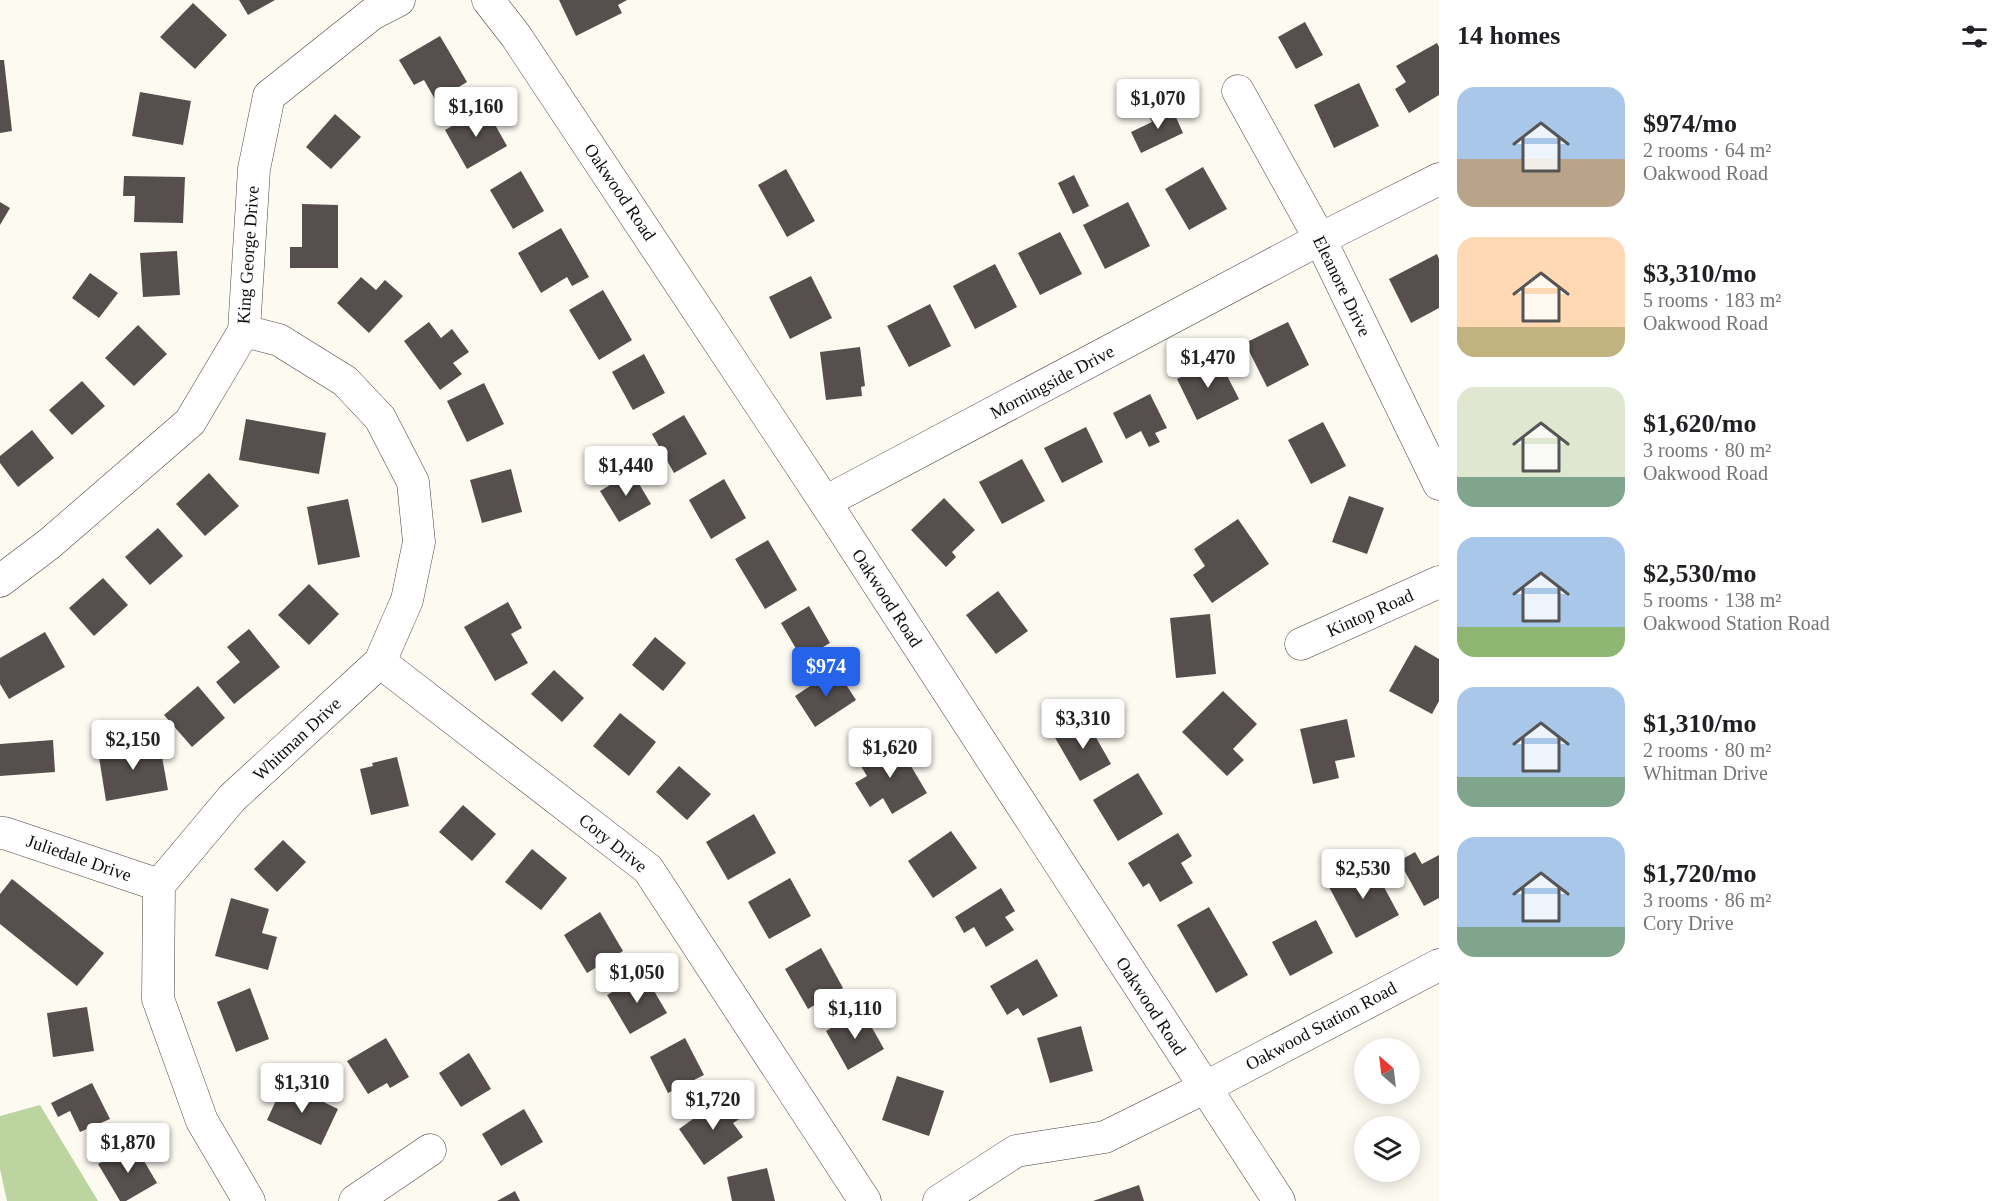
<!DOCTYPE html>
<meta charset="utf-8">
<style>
body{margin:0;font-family:Georgia,serif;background:#f2f2f2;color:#202124;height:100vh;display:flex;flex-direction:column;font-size:22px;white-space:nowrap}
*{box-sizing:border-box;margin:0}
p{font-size:20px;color:#757577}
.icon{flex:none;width:33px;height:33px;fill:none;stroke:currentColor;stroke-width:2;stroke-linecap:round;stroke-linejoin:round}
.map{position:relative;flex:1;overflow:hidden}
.details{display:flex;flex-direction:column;background:#fff;width:570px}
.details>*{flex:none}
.needle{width:39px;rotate:332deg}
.controls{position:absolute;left:1354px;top:1038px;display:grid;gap:12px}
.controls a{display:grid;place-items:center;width:66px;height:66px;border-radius:50%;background:#fff;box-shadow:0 3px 15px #0003;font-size:30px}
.price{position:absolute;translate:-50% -51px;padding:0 14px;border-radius:6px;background:#fff;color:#222;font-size:20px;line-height:39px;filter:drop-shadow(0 2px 3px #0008)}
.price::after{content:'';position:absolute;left:50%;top:36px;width:18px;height:14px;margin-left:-9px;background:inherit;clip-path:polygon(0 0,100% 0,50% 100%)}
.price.active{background:#2563eb;color:#fff}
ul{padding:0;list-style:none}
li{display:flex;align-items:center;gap:18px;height:150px;padding:0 18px}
li span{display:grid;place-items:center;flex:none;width:168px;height:120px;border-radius:18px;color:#555}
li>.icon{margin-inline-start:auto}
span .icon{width:72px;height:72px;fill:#fffc;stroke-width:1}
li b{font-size:26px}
h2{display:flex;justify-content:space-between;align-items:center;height:72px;padding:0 18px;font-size:26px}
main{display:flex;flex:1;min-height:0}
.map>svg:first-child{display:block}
.forest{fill:#bcd4a0}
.building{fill:#564f4d}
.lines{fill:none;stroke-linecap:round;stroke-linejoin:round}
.minor-casing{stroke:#424242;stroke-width:33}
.minor{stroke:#fff;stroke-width:32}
.labels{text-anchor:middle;stroke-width:6;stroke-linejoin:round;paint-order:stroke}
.street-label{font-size:18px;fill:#0f0f0f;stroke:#fff}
</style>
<main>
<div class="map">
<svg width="1439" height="1201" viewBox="0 0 1439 1201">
<rect width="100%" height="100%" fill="#fdfaf2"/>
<!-- forest -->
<polygon class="forest" points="40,1105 98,1201 7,1201 0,1169 0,1116"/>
<!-- building -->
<g class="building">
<polygon points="239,0 275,0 248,15"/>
<polygon points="559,0 627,0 618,5 622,13 576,36"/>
<polygon points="193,3 227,35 195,69 160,37"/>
<polygon points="1305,22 1323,55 1296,69 1278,37"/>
<polygon points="440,36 467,82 436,101 424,80 414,85 399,60"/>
<polygon points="1437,43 1439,47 1439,95 1409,113 1395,89 1406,82 1396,66"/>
<polygon points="0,60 4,60 12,131 0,133"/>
<polygon points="1359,83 1379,126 1334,148 1314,105"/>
<polygon points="140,92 191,101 183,145 132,136"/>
<polygon points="1171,106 1183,133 1141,153 1131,132 1152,122 1149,116"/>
<polygon points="485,107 507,146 467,169 445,130"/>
<polygon points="335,114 361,137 331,169 306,147"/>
<polygon points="1203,167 1227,209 1189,230 1165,189"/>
<polygon points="786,169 815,221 787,237 758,185"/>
<polygon points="521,171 544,211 513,229 490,190"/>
<polygon points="1074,175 1089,206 1073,214 1058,183"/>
<polygon points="124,176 185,177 183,223 134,222 135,196 123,196"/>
<polygon points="0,202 10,208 0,225"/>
<polygon points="1128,202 1150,246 1105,269 1083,225"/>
<polygon points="302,204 338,205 338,268 290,268 290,247 302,247"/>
<polygon points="561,228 589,277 572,286 567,277 541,293 518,253"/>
<polygon points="1060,232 1082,274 1040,295 1018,253"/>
<polygon points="177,251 180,295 143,297 140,253"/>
<polygon points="1437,254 1439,259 1439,308 1411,323 1389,279"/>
<polygon points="995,264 1017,307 975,329 953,286"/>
<polygon points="90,273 118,293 99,318 72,298"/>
<polygon points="811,276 832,318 790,339 769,297"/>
<polygon points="361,277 376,290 385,280 403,296 369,333 337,303"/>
<polygon points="603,290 632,340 599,360 569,310"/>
<polygon points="930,304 951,346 909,367 887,326"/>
<polygon points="429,322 441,338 452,329 469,352 453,363 462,374 440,390 404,341"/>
<polygon points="1288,322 1309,365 1267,387 1245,343"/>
<polygon points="138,325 167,354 134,386 105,358"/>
<polygon points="860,347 865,386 861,387 862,396 826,400 820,352"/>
<polygon points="644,354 665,393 633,410 612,372"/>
<polygon points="1218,358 1239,399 1197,420 1177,379"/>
<polygon points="82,381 105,406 72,435 49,410"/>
<polygon points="484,383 504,424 467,442 447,401"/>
<polygon points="1150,394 1167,428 1155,433 1160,442 1149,447 1141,431 1126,439 1113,413"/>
<polygon points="684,415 707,454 674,473 652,434"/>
<polygon points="246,419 326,433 319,474 239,460"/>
<polygon points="1323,422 1346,466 1311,484 1288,440"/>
<polygon points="1086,427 1103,462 1062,483 1044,448"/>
<polygon points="32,430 54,458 18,487 0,463 0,456"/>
<polygon points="1022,459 1045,501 1002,524 979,482"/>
<polygon points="511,469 522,512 482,523 470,480"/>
<polygon points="632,472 651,504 619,522 600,491"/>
<polygon points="209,473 239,506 205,536 176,504"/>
<polygon points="724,479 746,518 711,539 689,500"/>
<polygon points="1349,496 1384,508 1367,554 1332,542"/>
<polygon points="944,498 975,530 952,552 956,557 946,567 911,530"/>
<polygon points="348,499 360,557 318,565 307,507"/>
<polygon points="1238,519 1269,564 1212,603 1193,575 1205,566 1194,549"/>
<polygon points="158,528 183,556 150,585 125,557"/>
<polygon points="768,540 797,590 765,609 735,559"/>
<polygon points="103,578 128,605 94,636 69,608"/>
<polygon points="309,584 339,614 309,645 278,615"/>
<polygon points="998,591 1028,631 996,654 966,615"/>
<polygon points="508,602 522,628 511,634 528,663 495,681 464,627"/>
<polygon points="809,606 830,643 802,659 781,623"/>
<polygon points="1210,614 1216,674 1176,678 1170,618"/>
<polygon points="249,629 280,667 234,704 216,682 240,662 227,647"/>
<polygon points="45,632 65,667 9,699 0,684 0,658"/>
<polygon points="655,637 686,663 663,691 632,665"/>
<polygon points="1415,645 1439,659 1439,701 1432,714 1389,691"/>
<polygon points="836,669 856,700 815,727 795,696"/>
<polygon points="554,670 584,698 562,722 531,694"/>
<polygon points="198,686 225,718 192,747 164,715"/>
<polygon points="1223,691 1257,724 1233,749 1244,760 1227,776 1182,732"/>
<polygon points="620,713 656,742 629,776 593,746"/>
<polygon points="1085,718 1111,764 1080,781 1054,736"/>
<polygon points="1347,719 1355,757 1335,761 1339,778 1313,784 1300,729"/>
<polygon points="53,740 55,772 0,776 0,744"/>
<polygon points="159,740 168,790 106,801 98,751"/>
<polygon points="896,741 927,793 892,814 883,798 870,807 855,783 867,776 859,763"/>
<polygon points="397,757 409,806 371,815 360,769 373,766 372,763"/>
<polygon points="679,766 711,794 687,820 656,792"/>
<polygon points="1138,773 1163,814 1118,841 1093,800"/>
<polygon points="463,805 496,834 472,861 439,832"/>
<polygon points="754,814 776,853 728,880 706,842"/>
<polygon points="951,831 977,868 933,898 908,861"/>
<polygon points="1178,833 1192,856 1181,863 1193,883 1160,902 1149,883 1143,887 1128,863"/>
<polygon points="283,840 306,862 277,892 254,869"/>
<polygon points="532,849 567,878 541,910 505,882"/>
<polygon points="1415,852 1422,864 1439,855 1439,898 1424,906 1399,861"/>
<polygon points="1370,861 1399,915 1356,938 1328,885"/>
<polygon points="790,878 811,916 769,939 748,902"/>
<polygon points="12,879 104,953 77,986 0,924 0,894"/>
<polygon points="1001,888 1015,911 1005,917 1014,930 986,947 974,927 964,933 955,917"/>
<polygon points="231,898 269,909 262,933 277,937 268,970 215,956"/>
<polygon points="1209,907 1248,975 1216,993 1177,925"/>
<polygon points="600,912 623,951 587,973 564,935"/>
<polygon points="1316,920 1333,953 1290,976 1272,942"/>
<polygon points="821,948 843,988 808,1009 785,969"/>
<polygon points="1037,959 1058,996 1023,1016 1018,1008 1007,1015 990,986"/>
<polygon points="644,974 667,1013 630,1034 607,995"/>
<polygon points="250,988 269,1039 236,1052 217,1002"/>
<polygon points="87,1007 94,1051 53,1057 47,1013"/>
<polygon points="862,1010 884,1049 848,1070 826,1031"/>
<polygon points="1081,1026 1093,1071 1050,1083 1037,1038"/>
<polygon points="386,1038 409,1077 390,1088 387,1083 368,1094 347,1061"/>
<polygon points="685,1038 704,1075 668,1093 650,1057"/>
<polygon points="469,1053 491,1089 461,1107 439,1073"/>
<polygon points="897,1076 944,1091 929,1136 882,1120"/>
<polygon points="92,1083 110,1119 80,1132 70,1111 58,1117 51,1103"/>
<polygon points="284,1083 338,1109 321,1145 267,1120"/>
<polygon points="725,1096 741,1118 733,1123 743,1137 704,1165 679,1129"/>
<polygon points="524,1109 543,1142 501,1166 482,1134"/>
<polygon points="134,1144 157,1183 126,1201 120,1201 98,1164"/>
<polygon points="767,1168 775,1201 732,1201 727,1177"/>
<polygon points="1139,1185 1144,1201 1093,1201"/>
<polygon points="515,1191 520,1201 497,1201"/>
</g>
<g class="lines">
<!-- minor casing -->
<g class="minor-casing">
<g id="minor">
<polyline points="488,0 516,36 825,502 1279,1201"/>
<polyline points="1238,91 1320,239 1439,484"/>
<polyline points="244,331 279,340 345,381 380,418 413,482 419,542 407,600 380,662 232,798 159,885 158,999 202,1121 249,1201"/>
<polyline points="825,502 1320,239 1439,179"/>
<polyline points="0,581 49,544 190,422 244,331 254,169 269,96 372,14 399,0"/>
<polyline points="1301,644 1439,582"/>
<polyline points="380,662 648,869 865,1201"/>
<polyline points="0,833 4,833 159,885"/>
<polyline points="355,1201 430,1150"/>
<polyline points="939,1201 1016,1151 1105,1137 1204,1088 1439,965"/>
</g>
</g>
<!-- minor -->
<use href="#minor" class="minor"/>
</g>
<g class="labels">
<!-- street labels -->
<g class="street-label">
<text transform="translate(620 192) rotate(56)" y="6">Oakwood Road</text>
<text transform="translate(248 255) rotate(-86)" y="6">King George Drive</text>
<text transform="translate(1342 286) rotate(64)" y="6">Eleanore Drive</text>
<text transform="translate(1052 382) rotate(-28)" y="6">Morningside Drive</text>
<text transform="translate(887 598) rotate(57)" y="6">Oakwood Road</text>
<text transform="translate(1370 613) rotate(-24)" y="6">Kintop Road</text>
<text transform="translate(297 739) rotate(-43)" y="6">Whitman Drive</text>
<text transform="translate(613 843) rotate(39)" y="6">Cory Drive</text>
<text transform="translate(79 858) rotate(19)" y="6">Juliedale Drive</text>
<text transform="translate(1151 1006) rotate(57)" y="6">Oakwood Road</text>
<text transform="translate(1321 1026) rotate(-28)" y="6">Oakwood Station Road</text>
</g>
</g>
</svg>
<div class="controls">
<a><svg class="needle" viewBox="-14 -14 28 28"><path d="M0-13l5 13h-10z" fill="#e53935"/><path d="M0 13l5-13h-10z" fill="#757577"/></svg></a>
<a><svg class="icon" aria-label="layers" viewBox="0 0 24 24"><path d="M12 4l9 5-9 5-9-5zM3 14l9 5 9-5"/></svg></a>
</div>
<b class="price" style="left:1158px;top:130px">$1,070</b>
<b class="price" style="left:476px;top:138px">$1,160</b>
<b class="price" style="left:1208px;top:389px">$1,470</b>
<b class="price" style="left:626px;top:497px">$1,440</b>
<b class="price active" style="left:826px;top:698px">$974</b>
<b class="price" style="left:1083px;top:750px">$3,310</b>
<b class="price" style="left:133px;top:771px">$2,150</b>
<b class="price" style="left:890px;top:779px">$1,620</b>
<b class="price" style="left:1363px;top:900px">$2,530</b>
<b class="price" style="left:637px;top:1004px">$1,050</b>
<b class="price" style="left:855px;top:1040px">$1,110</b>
<b class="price" style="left:302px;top:1114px">$1,310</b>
<b class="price" style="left:713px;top:1131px">$1,720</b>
<b class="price" style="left:128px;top:1174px">$1,870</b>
</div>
<section class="details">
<h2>14 homes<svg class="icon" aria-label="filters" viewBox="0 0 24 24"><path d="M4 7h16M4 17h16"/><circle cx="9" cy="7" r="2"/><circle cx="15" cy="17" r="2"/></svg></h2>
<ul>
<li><span style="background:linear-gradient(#a9c7e8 60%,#b9a48a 0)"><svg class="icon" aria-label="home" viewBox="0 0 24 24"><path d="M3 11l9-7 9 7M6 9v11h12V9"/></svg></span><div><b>$974/mo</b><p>2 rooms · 64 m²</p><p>Oakwood Road</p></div></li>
<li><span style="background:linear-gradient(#ffd9b3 75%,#c2b280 0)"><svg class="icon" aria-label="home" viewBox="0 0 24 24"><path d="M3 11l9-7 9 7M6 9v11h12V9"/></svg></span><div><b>$3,310/mo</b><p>5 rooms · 183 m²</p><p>Oakwood Road</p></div></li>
<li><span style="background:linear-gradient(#dfe7d0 75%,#7fa58c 0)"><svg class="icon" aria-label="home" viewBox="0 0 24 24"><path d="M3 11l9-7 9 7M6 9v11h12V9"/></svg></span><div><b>$1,620/mo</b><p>3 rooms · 80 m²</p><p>Oakwood Road</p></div></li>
<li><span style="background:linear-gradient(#a9c7e8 75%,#8fb573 0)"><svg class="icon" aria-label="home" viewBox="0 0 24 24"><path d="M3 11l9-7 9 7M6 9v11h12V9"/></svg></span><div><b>$2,530/mo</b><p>5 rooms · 138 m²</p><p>Oakwood Station Road</p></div></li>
<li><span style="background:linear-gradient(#a9c7e8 75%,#7fa58c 0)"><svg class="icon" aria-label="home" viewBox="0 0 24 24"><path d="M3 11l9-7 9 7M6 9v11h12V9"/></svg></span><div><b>$1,310/mo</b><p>2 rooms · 80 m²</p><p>Whitman Drive</p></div></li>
<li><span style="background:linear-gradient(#a9c7e8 75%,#7fa58c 0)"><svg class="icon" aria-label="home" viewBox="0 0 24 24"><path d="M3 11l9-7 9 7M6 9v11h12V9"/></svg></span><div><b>$1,720/mo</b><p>3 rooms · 86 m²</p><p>Cory Drive</p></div></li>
</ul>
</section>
</main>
